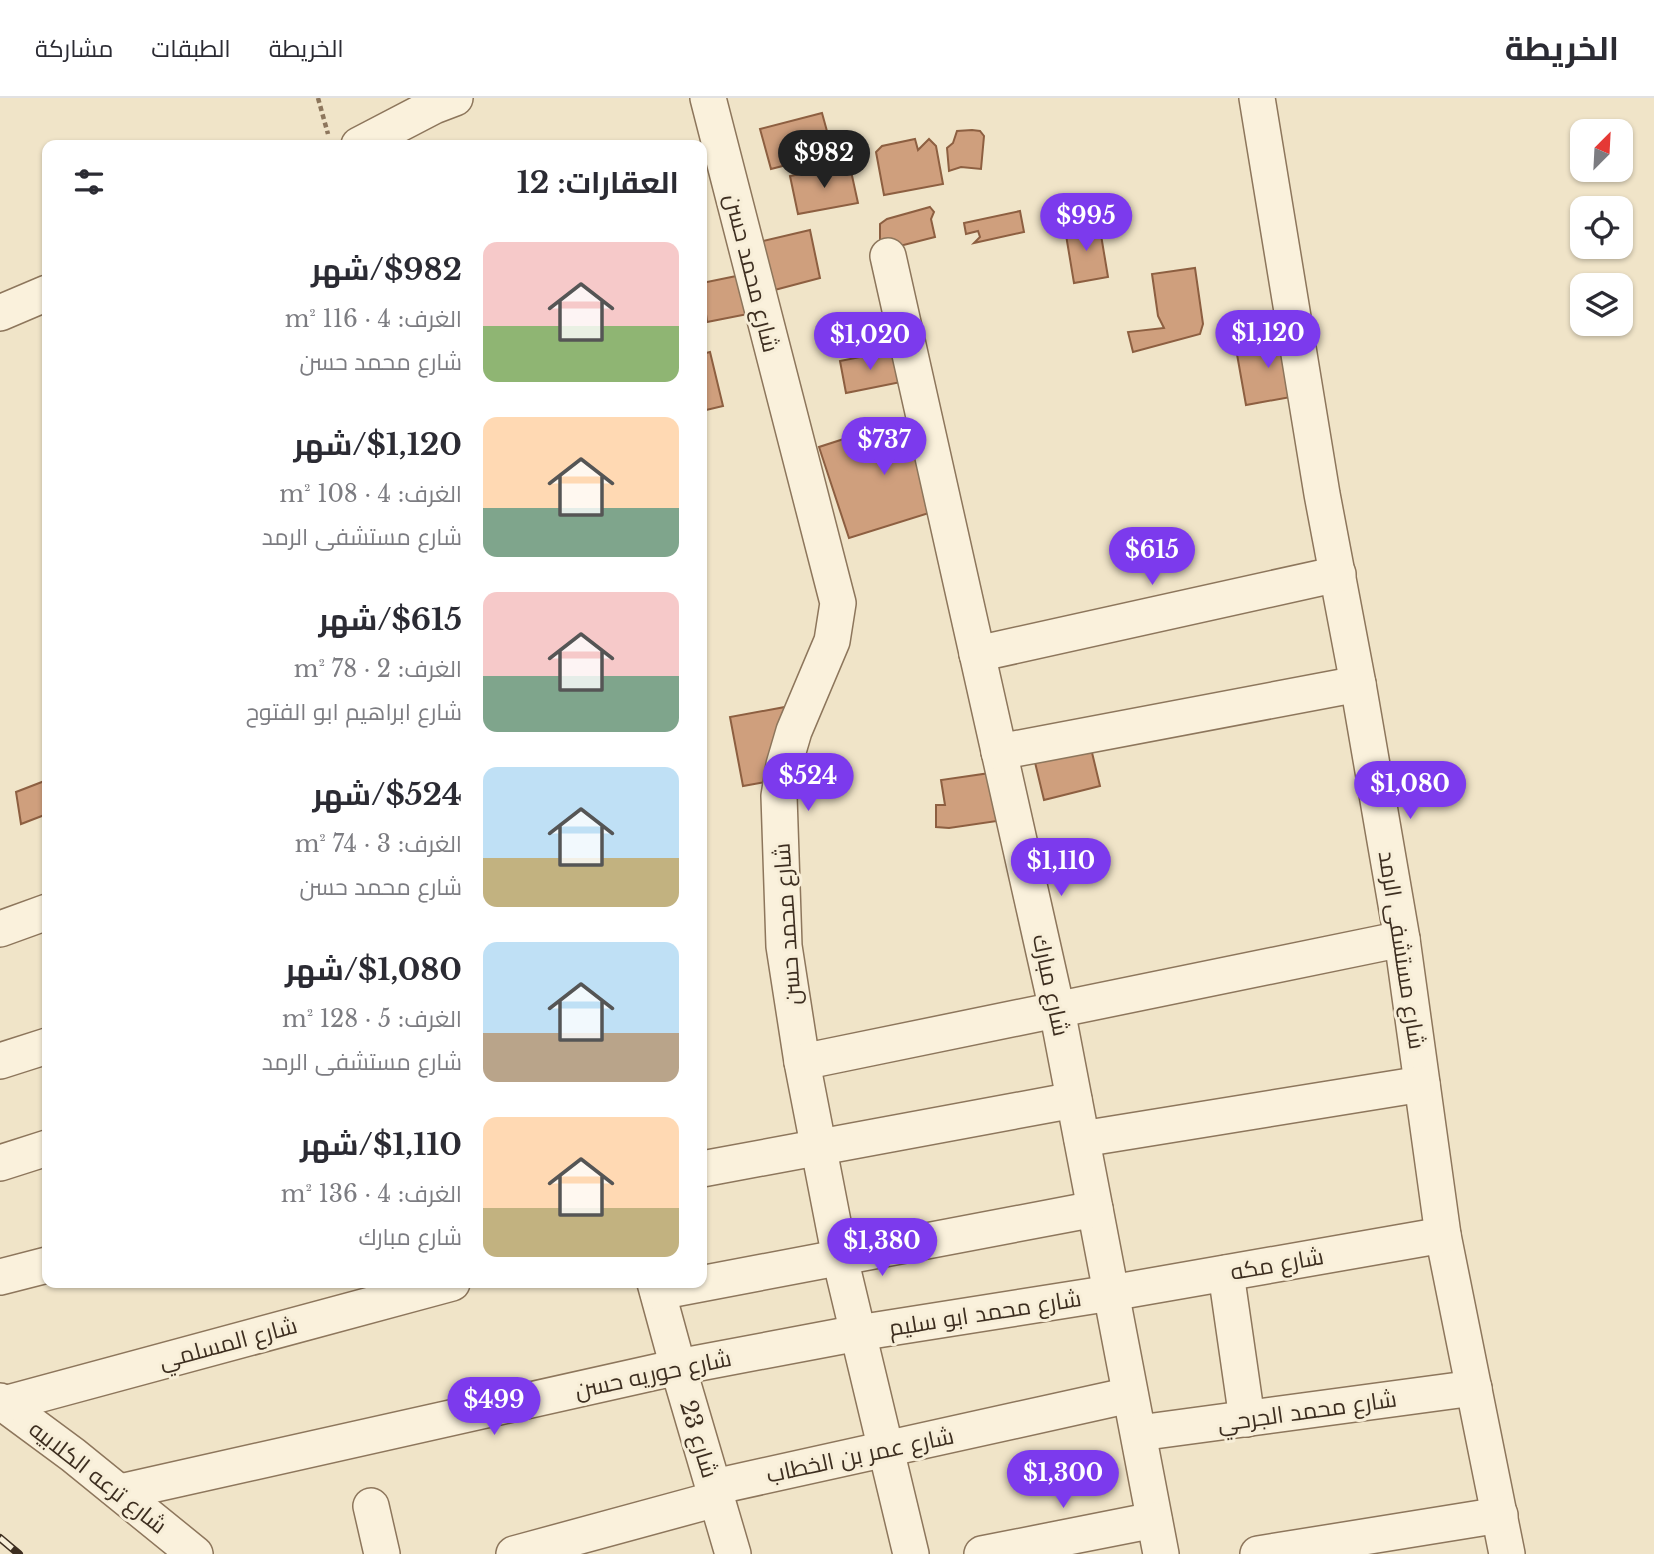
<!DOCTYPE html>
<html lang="ar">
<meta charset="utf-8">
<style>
body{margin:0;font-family:"Libre Baskerville",Cairo,serif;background:#f2f2f3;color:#2b2b33;direction:rtl;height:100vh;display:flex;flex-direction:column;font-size:26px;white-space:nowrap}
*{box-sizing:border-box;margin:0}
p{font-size:23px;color:#7c7c81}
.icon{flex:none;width:38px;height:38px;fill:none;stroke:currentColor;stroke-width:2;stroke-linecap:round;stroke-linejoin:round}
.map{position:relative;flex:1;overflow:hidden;direction:ltr}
.drawer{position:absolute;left:42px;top:42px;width:665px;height:1148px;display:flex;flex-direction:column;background:#fff;border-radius:14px;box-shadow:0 2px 5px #0004;direction:rtl}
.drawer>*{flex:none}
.needle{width:46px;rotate:24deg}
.fabs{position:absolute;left:1570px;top:21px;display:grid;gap:14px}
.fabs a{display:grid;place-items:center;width:63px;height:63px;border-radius:14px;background:#fff;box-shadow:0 2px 5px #0004;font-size:35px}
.price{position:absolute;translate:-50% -60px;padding:0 16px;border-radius:24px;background:#7c3aed;color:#fff;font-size:23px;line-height:46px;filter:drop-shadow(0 2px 4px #0008)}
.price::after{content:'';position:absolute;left:50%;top:42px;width:21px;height:16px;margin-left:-10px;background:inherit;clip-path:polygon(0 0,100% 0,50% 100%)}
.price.on{background:#222;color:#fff}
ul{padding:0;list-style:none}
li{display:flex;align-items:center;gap:21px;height:175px;padding:0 28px}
li span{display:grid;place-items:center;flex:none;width:196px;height:140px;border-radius:14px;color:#555}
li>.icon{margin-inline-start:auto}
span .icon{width:84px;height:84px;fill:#fffc;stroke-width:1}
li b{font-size:30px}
h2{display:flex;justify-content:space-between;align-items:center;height:84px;padding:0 28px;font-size:30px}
header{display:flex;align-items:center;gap:42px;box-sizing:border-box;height:98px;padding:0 35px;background:#fff;border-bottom:2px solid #e1e1e2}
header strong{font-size:33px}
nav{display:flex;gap:38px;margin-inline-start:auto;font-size:24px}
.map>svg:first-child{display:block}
.building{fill:#cf9f7d;stroke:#8d5f41;stroke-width:2}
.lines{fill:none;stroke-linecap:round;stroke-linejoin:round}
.minor-casing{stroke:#8d765c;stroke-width:38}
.path{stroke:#8d765c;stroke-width:4.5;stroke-dasharray:5 3.5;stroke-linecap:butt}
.minor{stroke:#faf1dc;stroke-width:35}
.rail-casing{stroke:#3d2e20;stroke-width:8}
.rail{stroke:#f7eed8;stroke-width:5;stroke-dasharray:16;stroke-linecap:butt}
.labels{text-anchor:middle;stroke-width:6;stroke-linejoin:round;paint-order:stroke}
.street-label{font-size:23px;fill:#3d2e20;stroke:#f7eed8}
</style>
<header>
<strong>الخريطة</strong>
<nav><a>الخريطة</a><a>الطبقات</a><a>مشاركة</a></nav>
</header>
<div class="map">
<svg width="1654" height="1456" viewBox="0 0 1654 1456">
<rect width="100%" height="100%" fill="#f0e4c8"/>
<!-- building -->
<g class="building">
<polygon points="822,15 833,55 771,71 760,31"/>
<polygon points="972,32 980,33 984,38 981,71 961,69 949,73 947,50 953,45 957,33"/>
<polygon points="915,41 918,52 929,41 936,48 943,86 884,97 876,54 882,48"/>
<polygon points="843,68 851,73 858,105 798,116 790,78"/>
<polygon points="930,109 934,114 931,121 935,139 888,151 880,147 880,126 887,121"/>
<polygon points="1020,113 1024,134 974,145 980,139 978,133 966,136 964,125"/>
<polygon points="1099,125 1108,179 1074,185 1065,131"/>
<polygon points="810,132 820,180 767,194 755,145"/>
<polygon points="1195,170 1203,226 1200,236 1133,254 1128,234 1164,230 1158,218 1152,176"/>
<polygon points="751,175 758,214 707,224 702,185"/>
<polygon points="1291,237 1302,297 1246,307 1235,245 1266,240 1271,257 1280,252 1273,241"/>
<polygon points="895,252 901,284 846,295 840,263"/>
<polygon points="710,254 723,308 702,313 702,256"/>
<polygon points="918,317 948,409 849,440 819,349"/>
<polygon points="785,609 798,678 743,688 730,619"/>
<polygon points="1089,642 1100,688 1044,702 1033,656"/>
<polygon points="997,674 1004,722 949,730 936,729 936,707 945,707 941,682"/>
<polygon points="47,682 47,716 21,726 16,694"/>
</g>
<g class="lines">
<!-- minor casing -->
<g class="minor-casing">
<g id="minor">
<polyline points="708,0 838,505 832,543 794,633 784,667 779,698 784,848 802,964 840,1160 911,1456"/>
<polyline points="1257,0 1322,396 1358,586 1402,841 1443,1137 1507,1456"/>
<polyline points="359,47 434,8 455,0"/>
<polyline points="888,158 1057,912 1161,1456"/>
<polyline points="0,215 47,195"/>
<polyline points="977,556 1338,476"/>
<polyline points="999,654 1358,586"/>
<polyline points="0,831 47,814"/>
<polyline points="0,963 47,948"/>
<polyline points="802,964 1402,841"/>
<polyline points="1082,1041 1422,986"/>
<polyline points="0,1065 47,1050"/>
<polyline points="702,1071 1074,1002"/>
<polyline points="1226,1175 1247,1321"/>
<polyline points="0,1179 47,1167"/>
<polyline points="655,1185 678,1269 733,1456"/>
<polyline points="658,1194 1095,1111"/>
<polyline points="0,1303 73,1357 195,1456"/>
<polyline points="4,1306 452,1185"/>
<polyline points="1139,1335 1474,1290"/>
<polyline points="714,1389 1130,1297"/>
<polyline points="120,1394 678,1269 858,1235 1111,1195 1443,1137"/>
<polyline points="371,1408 382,1456"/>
<polyline points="514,1456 716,1401"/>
<polyline points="982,1456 1154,1422"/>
<polyline points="1258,1456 1500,1417"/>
</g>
</g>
<!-- path -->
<polyline class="path" points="318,0 328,36"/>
<!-- minor -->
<use href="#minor" class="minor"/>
<!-- rail casing -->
<g class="rail-casing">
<polyline id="rail" points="0,1440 19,1456"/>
</g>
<!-- rail -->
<use href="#rail" class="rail"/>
</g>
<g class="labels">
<!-- street labels -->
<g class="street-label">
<text transform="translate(752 175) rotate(76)" y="8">شارع محمد حسن</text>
<text transform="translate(787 826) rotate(-94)" y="8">شارع محمد حسن</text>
<text transform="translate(1402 852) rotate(81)" y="8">شارع مستشفى الرمد</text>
<text transform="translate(1051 887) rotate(78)" y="8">شارع مبارك</text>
<text transform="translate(1277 1166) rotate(-10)" y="8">شارع مكه</text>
<text transform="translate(985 1215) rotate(-9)" y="8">شارع محمد ابو سليم</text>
<text transform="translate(228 1245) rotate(-15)" y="8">شارع المسلمي</text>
<text transform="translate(653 1276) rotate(-12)" y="8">شارع حوريه حسن</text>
<text transform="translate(1307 1313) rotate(-8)" y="8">شارع محمد الجرحي</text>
<text transform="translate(699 1341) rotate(73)" y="8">شارع 23</text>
<text transform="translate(860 1357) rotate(-12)" y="8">شارع عمر بن الخطاب</text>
<text transform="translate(98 1379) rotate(38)" y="8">شارع ترعه الكلابيه</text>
</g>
</g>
</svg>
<div class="fabs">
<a><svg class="needle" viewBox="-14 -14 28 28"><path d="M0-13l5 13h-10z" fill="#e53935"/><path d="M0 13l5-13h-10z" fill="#7c7c81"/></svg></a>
<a><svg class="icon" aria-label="locate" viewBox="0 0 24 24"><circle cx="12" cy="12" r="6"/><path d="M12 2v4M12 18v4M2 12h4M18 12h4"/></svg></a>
<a><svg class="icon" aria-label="layers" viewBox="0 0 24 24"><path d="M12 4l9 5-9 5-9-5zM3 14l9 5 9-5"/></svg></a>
</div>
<b class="price on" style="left:824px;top:92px">$982</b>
<b class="price" style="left:1086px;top:155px">$995</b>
<b class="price" style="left:1268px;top:272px">$1,120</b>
<b class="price" style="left:870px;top:274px">$1,020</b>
<b class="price" style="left:884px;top:379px">$737</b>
<b class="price" style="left:1152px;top:489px">$615</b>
<b class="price" style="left:808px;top:715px">$524</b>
<b class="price" style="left:1410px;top:723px">$1,080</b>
<b class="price" style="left:1061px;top:800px">$1,110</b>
<b class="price" style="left:882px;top:1180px">$1,380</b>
<b class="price" style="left:494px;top:1339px">$499</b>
<b class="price" style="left:1063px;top:1412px">$1,300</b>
<section class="drawer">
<h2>العقارات: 12<svg class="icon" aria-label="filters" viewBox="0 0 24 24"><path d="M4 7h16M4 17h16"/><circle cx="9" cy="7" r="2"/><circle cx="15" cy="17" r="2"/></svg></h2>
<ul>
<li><span style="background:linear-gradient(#f6c9c9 60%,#8fb573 0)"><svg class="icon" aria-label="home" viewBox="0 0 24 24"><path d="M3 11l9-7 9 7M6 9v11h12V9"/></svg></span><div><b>$982/شهر</b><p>الغرف: 4 · 116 m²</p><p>شارع محمد حسن</p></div></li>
<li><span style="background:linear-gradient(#ffd9b3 65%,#7fa58c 0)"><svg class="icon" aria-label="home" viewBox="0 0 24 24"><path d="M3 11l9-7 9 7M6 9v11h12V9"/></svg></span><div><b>$1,120/شهر</b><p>الغرف: 4 · 108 m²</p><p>شارع مستشفى الرمد</p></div></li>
<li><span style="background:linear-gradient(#f6c9c9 60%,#7fa58c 0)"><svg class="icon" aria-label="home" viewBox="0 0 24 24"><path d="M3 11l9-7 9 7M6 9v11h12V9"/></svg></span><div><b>$615/شهر</b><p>الغرف: 2 · 78 m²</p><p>شارع ابراهيم ابو الفتوح</p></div></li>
<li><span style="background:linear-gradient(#bfe0f5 65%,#c2b280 0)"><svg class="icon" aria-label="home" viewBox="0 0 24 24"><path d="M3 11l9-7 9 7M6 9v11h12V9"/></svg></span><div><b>$524/شهر</b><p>الغرف: 3 · 74 m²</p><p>شارع محمد حسن</p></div></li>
<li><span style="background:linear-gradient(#bfe0f5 65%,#b9a48a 0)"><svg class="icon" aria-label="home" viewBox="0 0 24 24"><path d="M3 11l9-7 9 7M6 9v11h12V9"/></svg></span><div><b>$1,080/شهر</b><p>الغرف: 5 · 128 m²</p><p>شارع مستشفى الرمد</p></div></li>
<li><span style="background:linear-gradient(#ffd9b3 65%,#c2b280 0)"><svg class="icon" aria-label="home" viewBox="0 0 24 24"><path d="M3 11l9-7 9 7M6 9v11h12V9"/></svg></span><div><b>$1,110/شهر</b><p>الغرف: 4 · 136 m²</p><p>شارع مبارك</p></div></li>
</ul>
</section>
</div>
